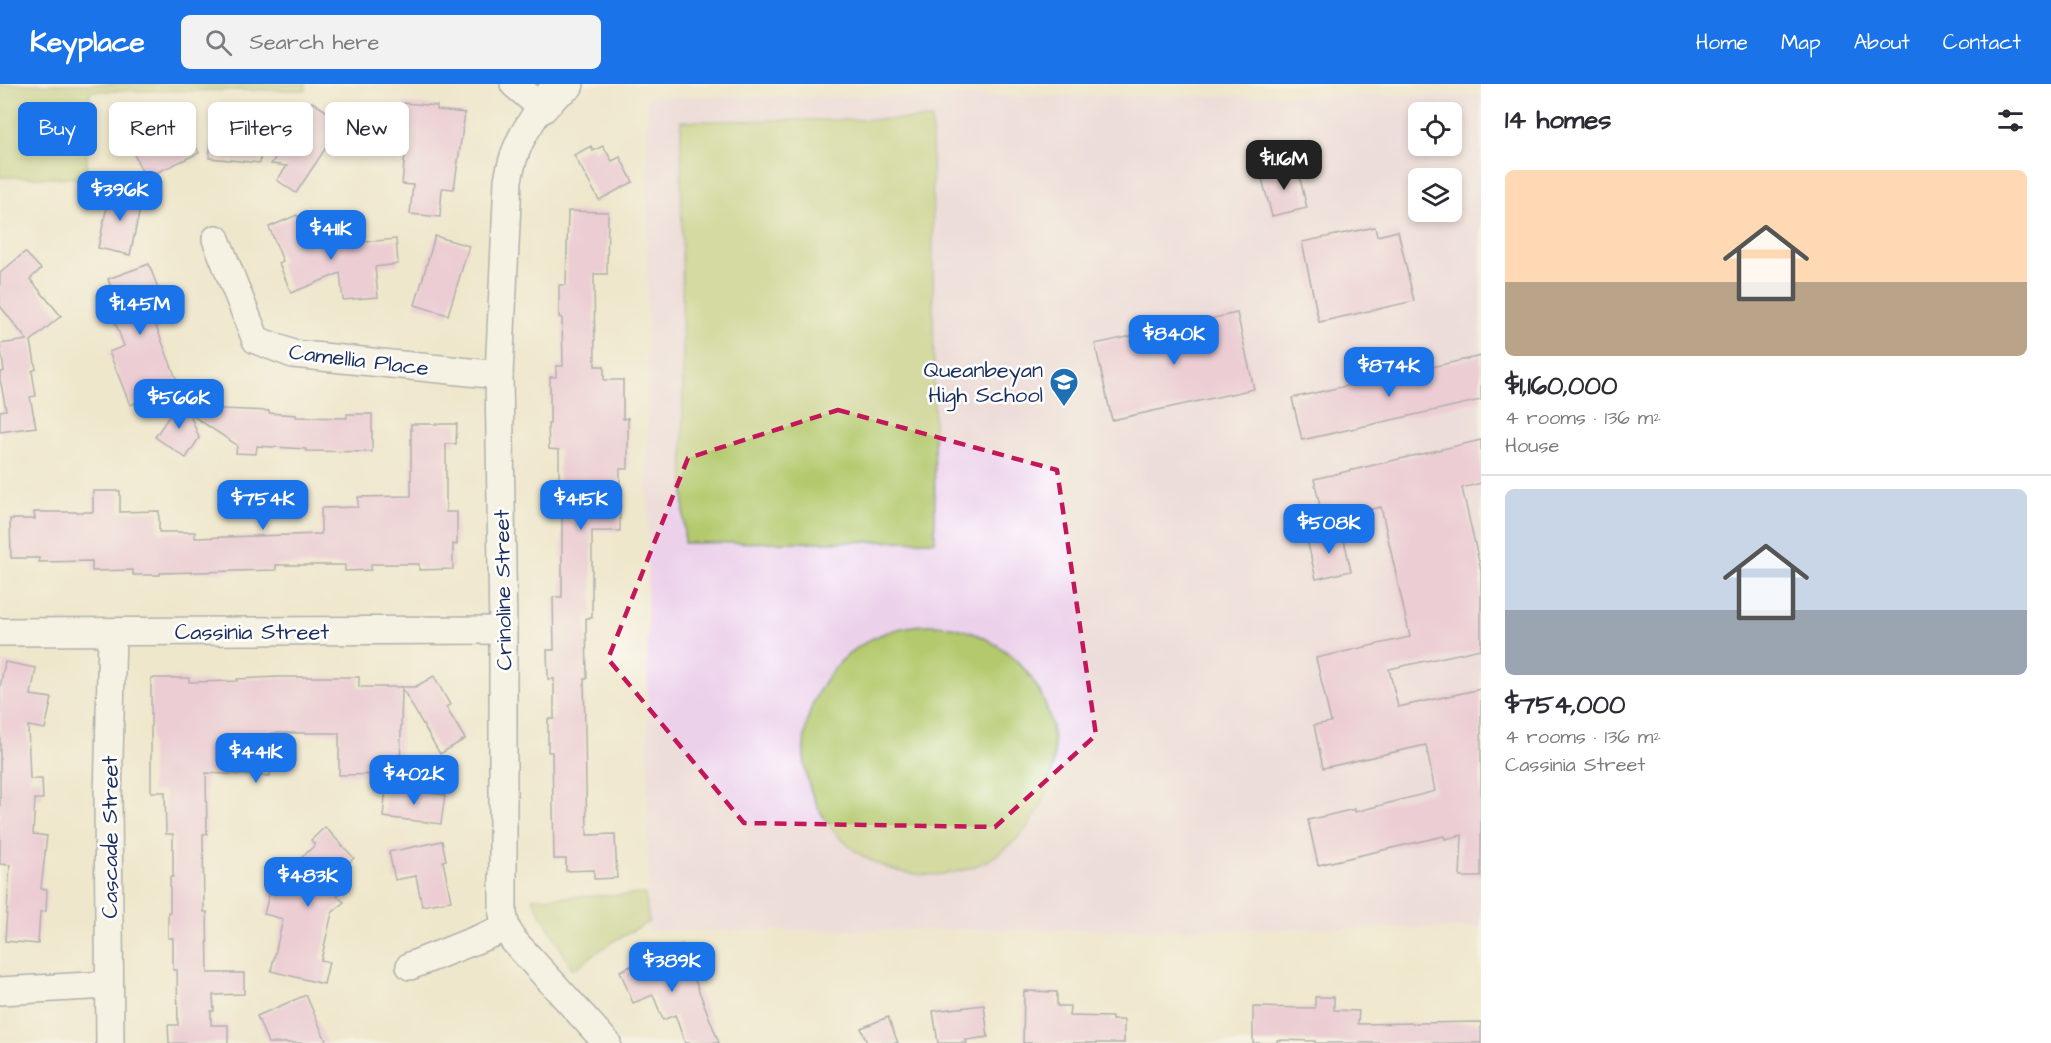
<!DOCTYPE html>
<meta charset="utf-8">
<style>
body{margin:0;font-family:"Architects Daughter",sans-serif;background:#f2f2f3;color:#2b2b33;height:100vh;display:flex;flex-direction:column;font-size:22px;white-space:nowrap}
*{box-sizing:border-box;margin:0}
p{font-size:20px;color:#7c7c81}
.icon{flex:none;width:33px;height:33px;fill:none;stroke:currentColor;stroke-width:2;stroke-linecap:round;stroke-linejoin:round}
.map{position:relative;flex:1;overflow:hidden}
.details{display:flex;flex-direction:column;background:#fff;width:570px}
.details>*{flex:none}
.banner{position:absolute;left:18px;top:18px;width:570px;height:54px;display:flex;gap:12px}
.controls{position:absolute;left:1408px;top:18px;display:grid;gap:12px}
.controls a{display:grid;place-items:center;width:54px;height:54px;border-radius:9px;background:#fff;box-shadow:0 3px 9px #0003;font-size:30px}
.price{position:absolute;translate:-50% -51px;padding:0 14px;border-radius:12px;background:#1a73e8;color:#fff;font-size:20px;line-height:39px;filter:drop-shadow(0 2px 3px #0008)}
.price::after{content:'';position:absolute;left:50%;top:36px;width:18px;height:14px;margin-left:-9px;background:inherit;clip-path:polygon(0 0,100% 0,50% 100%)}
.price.active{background:#222;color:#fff}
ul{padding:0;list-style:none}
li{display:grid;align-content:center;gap:12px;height:318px;padding:0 24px}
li+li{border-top:2px solid #e1e1e2}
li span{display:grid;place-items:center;height:186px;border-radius:9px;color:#555}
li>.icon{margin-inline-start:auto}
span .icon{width:108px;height:108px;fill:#fffc;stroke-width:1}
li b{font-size:26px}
h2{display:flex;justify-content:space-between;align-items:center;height:72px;padding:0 24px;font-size:26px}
.tag{padding:0 21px;border-radius:9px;background:#fff;box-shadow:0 3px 9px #0003;font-size:21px;line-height:54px}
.tag.active{background:#1a73e8;color:#fff}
header{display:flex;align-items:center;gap:36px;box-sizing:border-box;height:84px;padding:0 30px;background:#1a73e8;color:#fff}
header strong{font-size:28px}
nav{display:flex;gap:33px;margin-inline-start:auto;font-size:21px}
.search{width:420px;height:54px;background:#f2f2f3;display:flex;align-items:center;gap:15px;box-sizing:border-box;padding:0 21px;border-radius:9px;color:#7c7c81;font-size:22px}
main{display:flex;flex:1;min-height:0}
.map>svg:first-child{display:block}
.built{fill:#ecd1ea;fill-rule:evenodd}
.green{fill:#b4c96d;stroke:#687c66;stroke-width:1.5}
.building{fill:#e8adde}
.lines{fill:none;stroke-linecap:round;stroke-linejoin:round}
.street-casing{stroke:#656f84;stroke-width:30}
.secondary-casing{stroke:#656f84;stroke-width:36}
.street{stroke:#fff;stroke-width:27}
.secondary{stroke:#fff;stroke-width:33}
.marked{fill:none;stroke:#c2185b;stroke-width:4.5;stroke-dasharray:12 8;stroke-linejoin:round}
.labels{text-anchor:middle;stroke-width:5;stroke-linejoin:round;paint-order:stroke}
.street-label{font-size:22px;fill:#1b2f5e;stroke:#fff}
.poi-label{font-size:22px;fill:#1b2f5e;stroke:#fff;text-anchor:end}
</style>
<header>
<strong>Keyplace</strong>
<div class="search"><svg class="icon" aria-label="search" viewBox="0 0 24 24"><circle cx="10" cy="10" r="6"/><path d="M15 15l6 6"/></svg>Search here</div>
<nav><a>Home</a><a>Map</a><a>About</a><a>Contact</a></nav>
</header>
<main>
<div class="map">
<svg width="1481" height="959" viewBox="0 0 1481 959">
<rect width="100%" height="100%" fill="#fff"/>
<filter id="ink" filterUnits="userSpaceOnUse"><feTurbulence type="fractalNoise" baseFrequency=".0167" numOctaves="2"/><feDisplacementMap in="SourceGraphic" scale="12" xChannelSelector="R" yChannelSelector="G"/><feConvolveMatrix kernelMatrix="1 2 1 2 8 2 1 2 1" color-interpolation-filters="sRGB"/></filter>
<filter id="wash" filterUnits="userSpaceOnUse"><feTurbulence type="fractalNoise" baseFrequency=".008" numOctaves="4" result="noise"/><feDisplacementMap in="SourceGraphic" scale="24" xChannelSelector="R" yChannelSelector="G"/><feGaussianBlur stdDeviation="1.35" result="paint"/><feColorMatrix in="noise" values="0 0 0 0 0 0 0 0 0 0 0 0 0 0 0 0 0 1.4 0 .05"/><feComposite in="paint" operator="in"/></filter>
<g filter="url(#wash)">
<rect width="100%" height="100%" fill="#efe7cc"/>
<!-- built -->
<path class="built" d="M1481,11V844L648,847L647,13ZM1419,28H1452V62H1419ZM1419,94H1452V128H1419Z"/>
<!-- green -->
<g class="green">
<polygon points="0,0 306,0 306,6 90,7 86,94 0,93"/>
<polygon points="932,35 935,457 684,459 681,37"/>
<circle cx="929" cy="666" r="125"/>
<polygon points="645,810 649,838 612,858 573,886 532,814"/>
</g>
<g id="blocks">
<!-- building -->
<g class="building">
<polygon points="312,18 340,36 332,48 335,50 296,109 277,96 287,82 271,80"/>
<polygon points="404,19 437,22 437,26 465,29 454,105 442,104 440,133 410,130 413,101 402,100 406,59 400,58"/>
<polygon points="149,21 158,42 182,32 199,69 145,94 118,35"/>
<polygon points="213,37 264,42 260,79 209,74"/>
<polygon points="591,62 593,67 603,62 612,77 620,73 633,98 599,116 574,71"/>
<polygon points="1297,82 1307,124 1272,132 1261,91"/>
<polygon points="111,104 143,111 130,171 98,164"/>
<polygon points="568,127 608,128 607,190 594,190 595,282 604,282 604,296 623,296 623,335 628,334 628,385 620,385 620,447 592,447 592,534 586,534 587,595 584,595 587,751 615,750 617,794 594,795 594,786 566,787 566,775 554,775 552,668 548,668 548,635 554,635 554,595 548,595 547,566 554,566 553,513 562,513 562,401 559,401 559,366 549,365 548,340 550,340 550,293 556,293 556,282 563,282 562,234 559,233 559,201 566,201"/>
<polygon points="297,131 310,163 396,155 398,180 375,183 378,213 343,216 340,189 291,209 279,179 283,177 269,143"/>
<polygon points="1375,143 1377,152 1398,147 1414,217 1319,238 1302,158"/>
<polygon points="435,152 469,162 448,231 415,221"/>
<polygon points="25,168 41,185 30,195 61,232 31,257 36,285 32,287 36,312 30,313 36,343 0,348 0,327 6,326 0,295 0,289 4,287 0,260 27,256 0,222 0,189"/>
<polygon points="149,180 170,237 156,242 179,302 130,321 109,268 124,262 108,219 116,217 108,195"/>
<polygon points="1237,229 1254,305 1112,336 1095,260"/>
<polygon points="1481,272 1481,316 1302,356 1292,314"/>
<polygon points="183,312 199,354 186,374 155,353"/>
<polygon points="206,313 223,325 269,327 269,329 296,331 296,333 347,334 347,330 372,330 372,368 306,367 306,365 257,362 256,370 236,369 237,361 193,332"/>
<polygon points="411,340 457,340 456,360 446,360 446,428 457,428 457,461 453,460 453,485 419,486 419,480 371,480 371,486 345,487 345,481 276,481 276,486 160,489 160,491 133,491 133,486 92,487 92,477 39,478 39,474 11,474 10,435 35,435 34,428 93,428 93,407 120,407 120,428 159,427 159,448 195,448 195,454 321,450 321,424 358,423 358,413 411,412"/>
<polygon points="1481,356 1481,399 1462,404 1481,486 1481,565 1389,585 1398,623 1481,605 1481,793 1460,793 1462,751 1445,755 1444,752 1318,781 1308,736 1355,725 1355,728 1435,707 1426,661 1323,684 1314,641 1331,638 1316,574 1410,553 1381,423 1323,436 1314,395"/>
<polygon points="1342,447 1351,487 1316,495 1307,455"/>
<polygon points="5,578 36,584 31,611 52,614 45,645 28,642 30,695 42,695 43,715 35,715 33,750 47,752 41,805 47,805 46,827 40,828 38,860 5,857 10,781 0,780 0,603"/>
<polygon points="434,592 450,621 446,623 465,655 440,670 402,604 400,690 339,691 339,649 272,649 270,692 206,689 207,750 203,750 204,828 207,828 208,889 244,889 244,910 213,911 214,927 211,927 211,941 228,941 228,959 169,959 168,941 178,941 177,886 173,886 173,854 168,854 168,828 170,828 170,793 173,793 173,750 166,750 165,708 151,708 151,594 189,594 189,598 237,597 237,595 277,593 359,593 359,603 415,603"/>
<polygon points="386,703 445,711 441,740 383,733"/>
<polygon points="325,743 354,774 336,791 347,802 337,812 344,818 332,829 321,876 329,878 324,900 271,887 283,835 264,830 271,803 315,761 311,756"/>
<polygon points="442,757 446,776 443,777 451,817 422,822 416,792 395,796 389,768"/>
<polygon points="682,860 696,894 694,894 719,959 685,959 675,931 663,936 653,911 633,919 620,887"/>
<polygon points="1024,907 1057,908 1057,922 1070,922 1069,932 1112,933 1112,936 1124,936 1124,959 1023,959"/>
<polygon points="306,911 327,959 268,959 257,932"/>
<polygon points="1315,913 1334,913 1334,926 1359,927 1358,940 1481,938 1481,959 1315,959 1315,957 1277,956 1277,959 1253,959 1253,923 1315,924"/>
<polygon points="984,921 988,953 966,956 967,959 938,959 933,927"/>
<polygon points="888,933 898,959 867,959 861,944"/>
</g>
</g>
</g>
<g filter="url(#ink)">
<use href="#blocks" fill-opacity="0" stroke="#656f84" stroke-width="1.5"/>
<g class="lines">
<!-- street casing -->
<g class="street-casing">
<g id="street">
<path d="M514,0L541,23C523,49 514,64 508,96L499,291L503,546V830L506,844L514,857L607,959"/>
<polyline points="216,155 256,256 293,270 499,291"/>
<polyline points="0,548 503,546"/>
<polyline points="410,882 506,844"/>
<polyline points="0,907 108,901"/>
<polyline points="110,959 108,715 112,548"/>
</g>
</g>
<!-- secondary casing -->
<g class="secondary-casing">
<polyline id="secondary" points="541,23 555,8 567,0"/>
</g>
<!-- street -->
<use href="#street" class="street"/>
<!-- secondary -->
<use href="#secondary" class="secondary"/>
</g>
</g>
<!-- marked area -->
<path d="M0 0H1481V959H0ZM838,326L1057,386L1096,651L995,743L744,739L608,575L688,374Z" fill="#efe7cc" fill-opacity=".55" fill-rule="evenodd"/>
<path class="marked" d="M838,326L1057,386L1096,651L995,743L744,739L608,575L688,374Z"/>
<!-- icons -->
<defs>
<g id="school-pin" transform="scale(1.5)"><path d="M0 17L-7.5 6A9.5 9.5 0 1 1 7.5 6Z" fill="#1f6fb2" stroke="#fff"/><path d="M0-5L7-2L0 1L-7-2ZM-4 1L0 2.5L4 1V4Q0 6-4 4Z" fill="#fff"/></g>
</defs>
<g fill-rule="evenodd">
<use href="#school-pin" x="1064" y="298"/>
</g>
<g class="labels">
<!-- street labels -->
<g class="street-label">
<text transform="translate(359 275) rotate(7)" y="8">Camellia Place</text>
<text transform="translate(502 506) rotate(-91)" y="8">Crinoline Street</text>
<text x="252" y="555">Cassinia Street</text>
<text transform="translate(109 753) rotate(-90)" y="8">Cascade Street</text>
</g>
<!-- poi labels -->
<g class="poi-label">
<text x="1043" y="293">Queanbeyan<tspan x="1043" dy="25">High School</tspan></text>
</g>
</g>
</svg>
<div class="controls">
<a><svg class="icon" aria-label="locate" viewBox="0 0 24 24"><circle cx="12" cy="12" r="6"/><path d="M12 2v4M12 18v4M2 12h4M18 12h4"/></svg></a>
<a><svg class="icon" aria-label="layers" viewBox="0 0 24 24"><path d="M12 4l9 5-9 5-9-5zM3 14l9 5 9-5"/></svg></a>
</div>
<b class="price active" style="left:1284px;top:107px">$1.16M</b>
<b class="price" style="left:120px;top:138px">$396K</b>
<b class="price" style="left:331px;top:177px">$411K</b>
<b class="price" style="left:140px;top:252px">$1.45M</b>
<b class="price" style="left:1174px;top:282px">$840K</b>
<b class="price" style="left:1389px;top:314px">$874K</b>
<b class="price" style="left:179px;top:346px">$566K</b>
<b class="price" style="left:263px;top:447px">$754K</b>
<b class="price" style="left:581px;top:447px">$415K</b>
<b class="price" style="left:1329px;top:471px">$508K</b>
<b class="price" style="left:256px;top:700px">$441K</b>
<b class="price" style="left:414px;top:722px">$402K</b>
<b class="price" style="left:308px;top:824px">$483K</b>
<b class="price" style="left:672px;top:909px">$389K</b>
<div class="banner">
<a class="tag active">Buy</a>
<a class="tag">Rent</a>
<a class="tag">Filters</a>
<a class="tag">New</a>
</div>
</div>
<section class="details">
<h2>14 homes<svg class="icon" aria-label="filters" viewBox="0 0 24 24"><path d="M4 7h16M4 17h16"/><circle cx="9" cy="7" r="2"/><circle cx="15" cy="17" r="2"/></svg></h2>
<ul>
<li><span style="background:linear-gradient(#ffd9b3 60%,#b9a48a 0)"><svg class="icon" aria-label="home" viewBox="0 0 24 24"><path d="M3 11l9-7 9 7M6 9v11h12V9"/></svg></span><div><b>$1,160,000</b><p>4 rooms · 136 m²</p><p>House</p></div></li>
<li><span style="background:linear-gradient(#c9d6e8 65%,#9aa5b1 0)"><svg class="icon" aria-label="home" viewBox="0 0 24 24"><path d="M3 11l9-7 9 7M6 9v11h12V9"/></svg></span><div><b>$754,000</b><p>4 rooms · 136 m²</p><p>Cassinia Street</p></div></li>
</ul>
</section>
</main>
